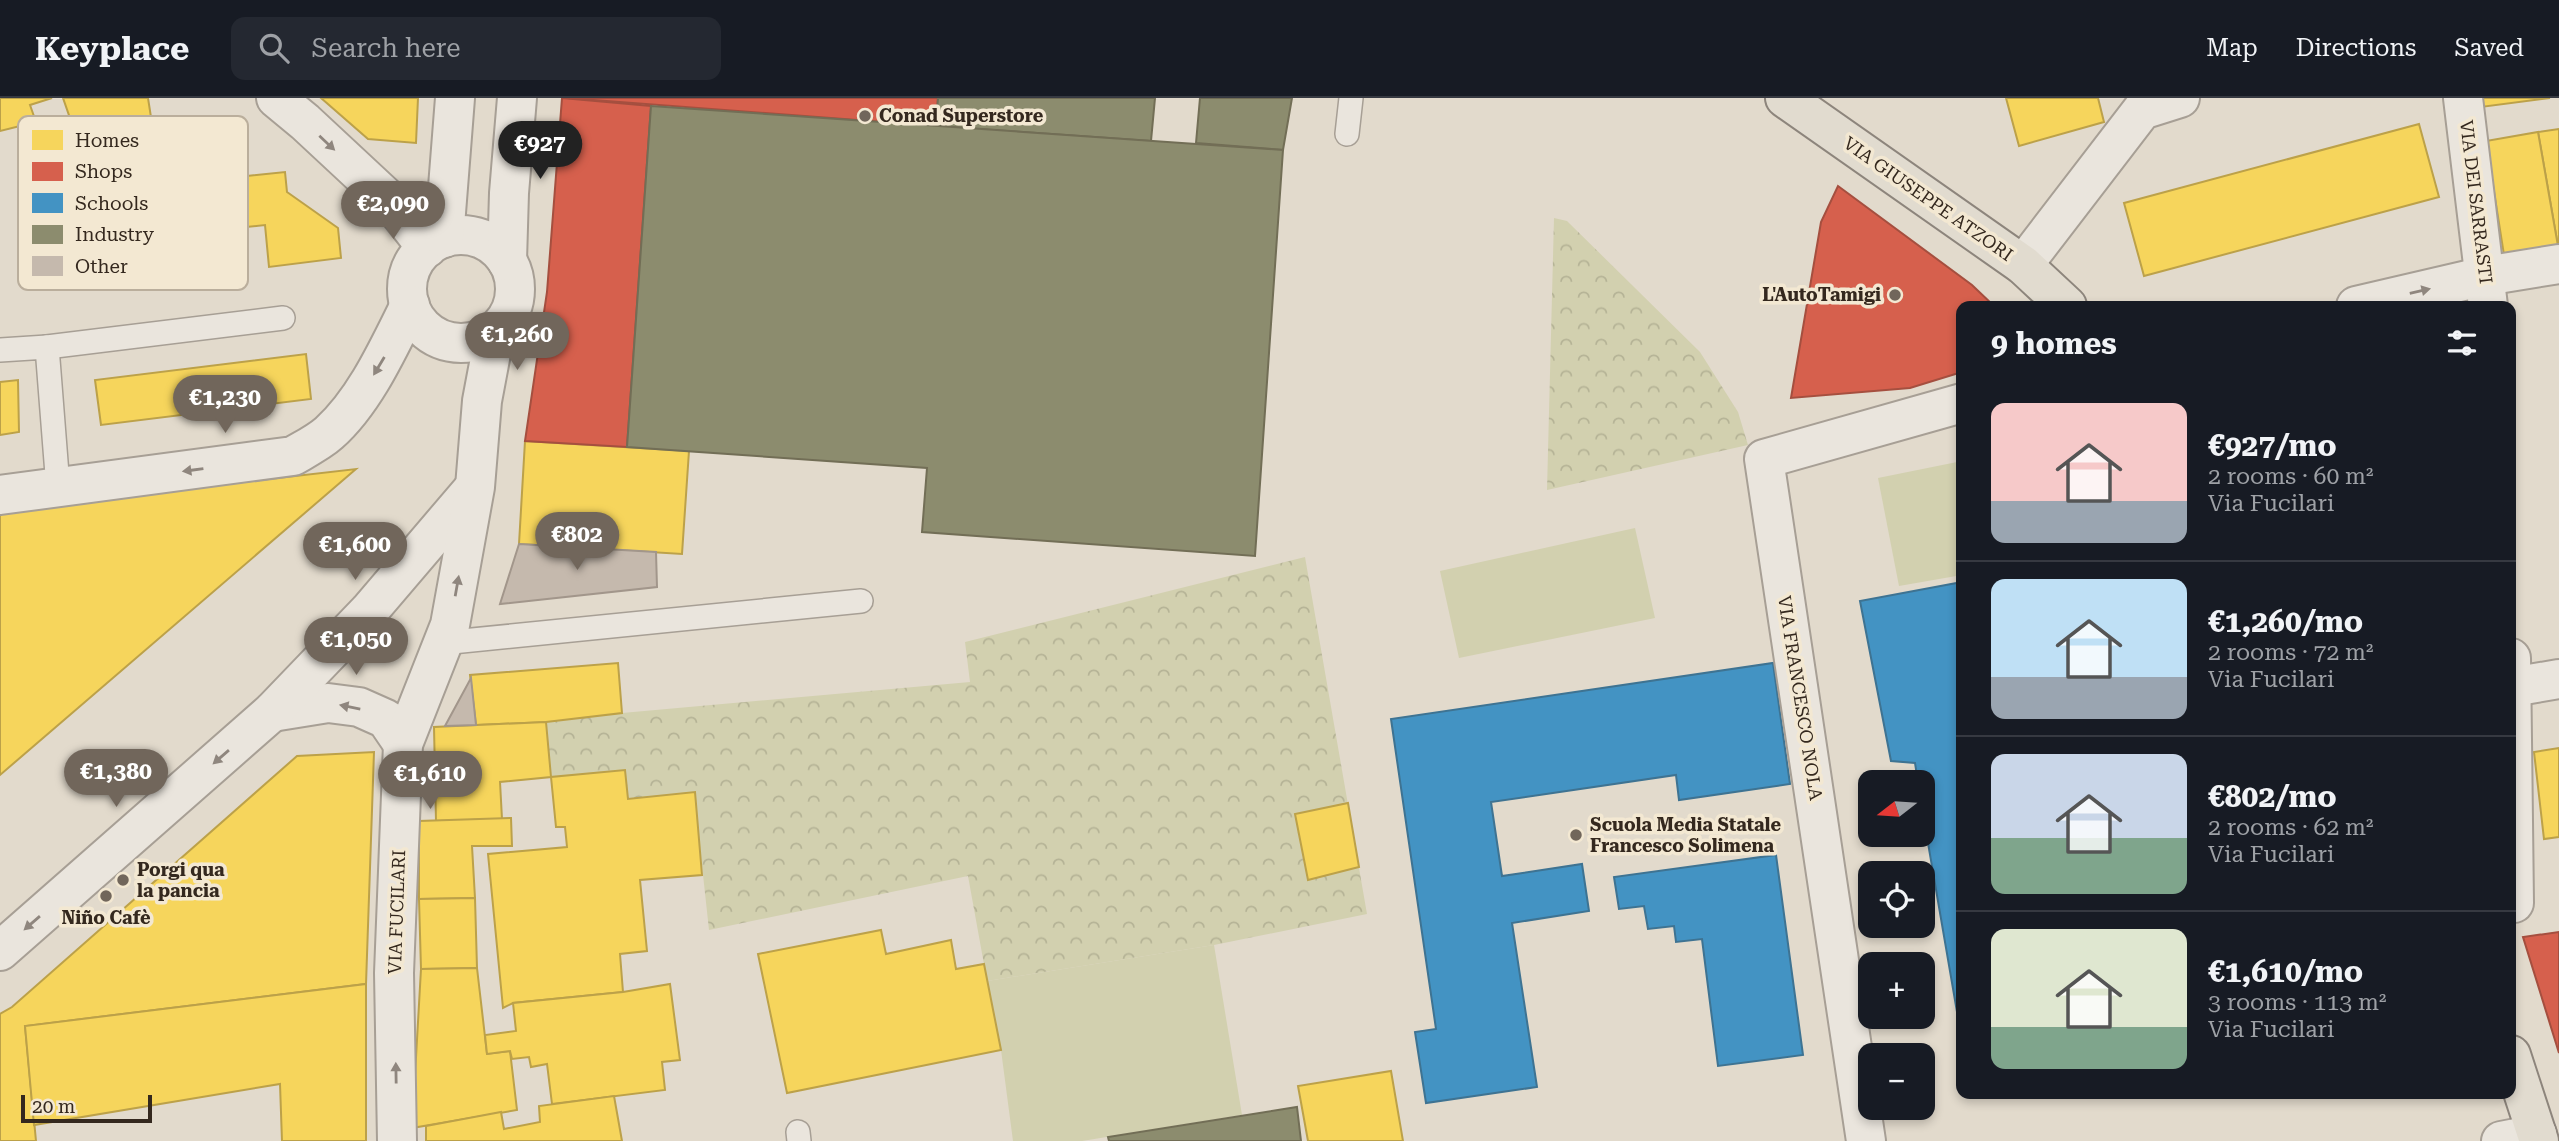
<!DOCTYPE html>
<meta charset="utf-8">
<style>
body{margin:0;font-family:"Roboto Serif",serif;background:#242831;color:#f1f3f6;height:100vh;display:flex;flex-direction:column;font-size:26px;white-space:nowrap}
*{box-sizing:border-box;margin:0}
p{font-size:23px;color:#9ea1a6}
.icon{flex:none;width:38px;height:38px;fill:none;stroke:currentColor;stroke-width:2;stroke-linecap:round;stroke-linejoin:round}
.map{position:relative;flex:1;overflow:hidden}
.panel{position:absolute;left:1956px;top:203px;width:560px;height:798px;display:flex;flex-direction:column;background:#171b24;border-radius:14px;box-shadow:0 4px 10px #0003}
.panel>*{flex:none}
.needle{width:46px;rotate:253deg}
.fabs{position:absolute;left:1858px;top:672px;display:grid;gap:14px}
.fabs a{display:grid;place-items:center;width:77px;height:77px;border-radius:14px;background:#171b24;box-shadow:0 4px 10px #0003;font-size:35px}
.scale{position:absolute;left:21px;bottom:18px;width:131px;box-sizing:border-box;padding-left:7px;border:4px solid #34281e;border-top:0;font-size:19px;line-height:24px;white-space:nowrap;color:#34281e;-webkit-text-stroke:5px #f3e8d2;paint-order:stroke}
.price{position:absolute;translate:-50% -60px;padding:0 16px;border-radius:24px;background:#71665b;color:#fff;font-size:23px;line-height:46px;filter:drop-shadow(0 2px 4px #0008)}
.price::after{content:'';position:absolute;left:50%;top:42px;width:21px;height:16px;margin-left:-10px;background:inherit;clip-path:polygon(0 0,100% 0,50% 100%)}
.price.current{background:#222;color:#fff}
ul{padding:0;list-style:none}
li{display:flex;align-items:center;gap:21px;height:175px;padding:0 35px}
li+li{border-top:2px solid #363941}
li span{display:grid;place-items:center;flex:none;width:196px;height:140px;border-radius:14px;color:#555}
li>.icon{margin-inline-start:auto}
span .icon{width:84px;height:84px;fill:#fffc;stroke-width:1}
li b{font-size:30px}
h2{display:flex;justify-content:space-between;align-items:center;height:84px;padding:0 35px;font-size:30px}
header{display:flex;align-items:center;gap:42px;box-sizing:border-box;height:98px;padding:0 35px;background:#171b24;border-bottom:2px solid #363941}
header strong{font-size:33px}
nav{display:flex;gap:38px;margin-inline-start:auto;font-size:24px}
.search{width:490px;height:63px;background:#242831;display:flex;align-items:center;gap:18px;box-sizing:border-box;padding:0 24px;border-radius:14px;color:#9ea1a6;font-size:26px}
.map>svg:first-child{display:block}
.park{fill:url(#park-crowns)}
.pitch{fill:#d2d0af}
.homes{fill:#f6d55c;stroke:#bca149;stroke-width:2}
.shops{fill:#d6604d;stroke:#a54f3f;stroke-width:2}
.schools{fill:#4393c3;stroke:#3e7392;stroke-width:2}
.industry{fill:#8c8c6e;stroke:#726e56;stroke-width:2}
.building{fill:#c5b9ad;stroke:#a2968b;stroke-width:2}
.lines{fill:none;stroke-linecap:round;stroke-linejoin:round}
.lane-casing{stroke:#a79f95;stroke-width:26}
.street-casing{stroke:#a79f95;stroke-width:42}
.primary-casing{stroke:#8d857c;stroke-width:42}
.lane{stroke:#eae5dd;stroke-width:23}
.street{stroke:#eae5dd;stroke-width:38}
.primary{stroke:#e1dbcf;stroke-width:38}
.oneway{fill:#8f867e}
.poi-dot{fill:#71665b;stroke:#f3e8d2;stroke-width:2.5}
.labels{text-anchor:middle;stroke-width:7;stroke-linejoin:round;paint-order:stroke}
.poi-label{font-size:18px;font-weight:bold;fill:#34281e;stroke:#f3e8d2;text-anchor:start}
.street-label{font-size:18px;fill:#34281e;stroke:#f3e8d2}
.key{fill:#f3e8d2;stroke:#baae9c;stroke-width:2}
.key-label{font-size:19px;fill:#34281e}
</style>
<header>
<strong>Keyplace</strong>
<div class="search"><svg class="icon" aria-label="search" viewBox="0 0 24 24"><circle cx="10" cy="10" r="6"/><path d="M15 15l6 6"/></svg>Search here</div>
<nav><a>Map</a><a>Directions</a><a>Saved</a></nav>
</header>
<div class="map">
<svg width="2559" height="1043" viewBox="0 0 2559 1043">
<defs>
<pattern id="park-crowns" width="20" height="18" patternUnits="userSpaceOnUse" patternTransform="scale(1.75)"><rect width="20" height="18" fill="#d2d0af"/><path d="M2 6a3 3 0 1 1 6 0M12 15a3 3 0 1 1 6 0" fill="none" stroke="#b5b396"/></pattern>
</defs>
<rect width="100%" height="100%" fill="#e2dacc"/>
<!-- park -->
<g class="park">
<polygon points="1554,120 1567,123 1700,254 1738,314 1748,347 1547,392"/>
<polygon points="1305,459 1367,816 1214,847 987,883 968,778 709,832 694,694 628,701 551,679 546,624 622,615 970,584 965,544"/>
</g>
<!-- pitch -->
<g class="pitch">
<polygon points="1962,363 1962,477 1899,488 1878,380"/>
<polygon points="1635,430 1655,520 1459,560 1440,473"/>
<polygon points="1214,847 1242,1017 1082,1043 1013,1043 1001,952 987,883"/>
</g>
<!-- homes -->
<g class="homes">
<polygon points="0,0 52,0 30,7 36,24 0,33"/>
<polygon points="63,0 148,0 153,32 79,46"/>
<polygon points="321,0 418,0 416,45 368,41"/>
<polygon points="2006,0 2098,0 2104,24 2019,48"/>
<polygon points="2479,0 2550,0 2481,9"/>
<polygon points="2419,26 2439,99 2144,178 2124,105"/>
<polygon points="2559,31 2559,147 2558,148 2538,34"/>
<polygon points="2538,34 2558,148 2504,157 2486,43"/>
<polygon points="285,74 287,94 338,130 341,160 269,169 265,127 207,133 201,83"/>
<polygon points="306,256 311,301 101,327 95,282"/>
<polygon points="18,282 19,334 0,337 0,284"/>
<polygon points="525,343 689,353 682,456 519,446"/>
<polygon points="356,371 0,677 0,412"/>
<polygon points="618,565 622,615 546,624 476,627 470,577"/>
<polygon points="546,624 551,679 500,684 502,721 436,723 434,629"/>
<polygon points="2559,650 2559,739 2544,741 2534,654"/>
<polygon points="374,654 366,886 25,928 36,1043 0,1043 0,916 12,909 297,658"/>
<polygon points="625,672 628,701 695,694 702,777 640,782 647,853 620,856 623,894 513,905 503,910 488,756 567,749 565,729 556,729 551,679"/>
<polygon points="1348,705 1359,769 1308,782 1295,716"/>
<polygon points="511,720 512,748 472,748 475,800 419,801 419,723"/>
<polygon points="475,800 477,870 421,871 419,801"/>
<polygon points="881,832 886,856 951,842 956,871 984,866 1001,952 787,995 758,856"/>
<polygon points="477,870 487,956 510,953 517,1012 412,1030 421,871"/>
<polygon points="366,886 366,1043 282,1043 280,986 34,1027 25,928"/>
<polygon points="670,886 680,962 662,964 665,992 552,1006 547,966 531,969 529,959 512,961 510,953 487,956 485,937 516,933 513,905 623,894"/>
<polygon points="1391,973 1403,1043 1308,1043 1298,988"/>
<polygon points="614,998 622,1043 426,1043 426,1028 501,1014 504,1031 540,1024 539,1008"/>
</g>
<!-- shops -->
<g class="shops">
<polygon points="562,0 651,8 627,349 525,343 547,194"/>
<polygon points="567,0 938,0 936,28"/>
<polygon points="1838,88 1972,187 1994,208 1962,208 1962,274 1910,290 1791,300 1821,124"/>
<polygon points="2559,834 2559,955 2523,839"/>
</g>
<!-- schools -->
<g class="schools">
<polygon points="1962,484 1962,943 1923,716 1923,684 1918,684 1915,665 1891,663 1860,503"/>
<polygon points="1773,565 1790,686 1679,702 1676,677 1491,704 1502,778 1582,766 1589,813 1512,825 1537,989 1426,1005 1415,934 1436,931 1391,621"/>
<polygon points="1776,757 1803,957 1718,968 1702,841 1676,844 1674,828 1648,831 1644,808 1619,811 1614,779"/>
</g>
<!-- industry -->
<g class="industry">
<polygon points="938,0 1155,0 1151,43 936,28"/>
<polygon points="1200,0 1292,0 1283,52 1196,45"/>
<polygon points="651,8 1283,52 1255,458 922,434 927,370 627,349"/>
<polygon points="1297,1009 1301,1043 1109,1043 1108,1039"/>
</g>
<!-- building -->
<g class="building">
<polygon points="519,446 656,454 657,489 500,506"/>
<polygon points="471,580 476,627 445,628"/>
</g>
<g class="lines">
<!-- lane casing -->
<g class="lane-casing">
<g id="lane">
<polyline points="1347,36 1351,0"/>
<polyline points="47,249 283,220"/>
<polyline points="0,252 47,249 58,389"/>
<polyline points="442,545 861,503"/>
<polyline points="798,1034 799,1043"/>
</g>
</g>
<!-- street casing -->
<g class="street-casing">
<g id="street">
<polyline points="276,0 305,24 392,105 427,150"/>
<polyline points="2463,0 2488,208"/>
<circle cx="461" cy="191" r="54"/>
<polyline points="444,140 455,0"/>
<polyline points="507,163 509,95 517,0"/>
<polyline points="2023,167 2142,12 2180,0"/>
<polyline points="2356,208 2485,178 2559,166"/>
<path d="M0,397L293,358C305,351 319,344 329,335C365,303 389,249 410,207"/>
<polyline points="2511,560 2514,805"/>
<polyline points="2512,589 2559,581"/>
<polyline points="272,614 328,605 359,609 386,621 403,646"/>
<polyline points="0,853 272,614 369,513 473,391"/>
<polyline points="397,1043 394,875 403,646 450,527 475,389 482,303 495,234"/>
<polyline points="1866,1043 1764,361 1962,305"/>
<polyline points="2501,1043 2537,1036"/>
</g>
</g>
<!-- primary casing -->
<g class="primary-casing">
<g id="primary">
<polyline points="1785,0 2023,167 2067,208"/>
<polyline points="2511,957 2539,1043"/>
</g>
</g>
<!-- lane -->
<use href="#lane" class="lane"/>
<!-- street -->
<use href="#street" class="street"/>
<!-- primary -->
<use href="#primary" class="primary"/>
</g>
<!-- one-way arrows -->
<defs><path id="oneway-solid" d="M-6-.8H1V-3.2L6.5 0L1 3.2V.8H-6Z" transform="scale(1.75)"/></defs>
<g class="oneway">
<use href="#oneway-solid" transform="translate(327 45) rotate(43)"/>
<use href="#oneway-solid" transform="translate(2420 193) rotate(-13)"/>
<use href="#oneway-solid" transform="translate(379 268) rotate(121)"/>
<use href="#oneway-solid" transform="translate(193 372) rotate(172)"/>
<use href="#oneway-solid" transform="translate(457 488) rotate(-80)"/>
<use href="#oneway-solid" transform="translate(350 609) rotate(-169)"/>
<use href="#oneway-solid" transform="translate(221 659) rotate(139)"/>
<use href="#oneway-solid" transform="translate(32 825) rotate(139)"/>
<use href="#oneway-solid" transform="translate(396 975) rotate(-91)"/>
</g>
<!-- markers -->
<g class="poi-dot">
<circle cx="865" cy="18" r="7"/>
<circle cx="1895" cy="197" r="7"/>
<circle cx="1576" cy="737" r="7"/>
<circle cx="123" cy="782" r="7"/>
<circle cx="106" cy="798" r="7"/>
</g>
<g class="labels">
<!-- poi labels -->
<g class="poi-label">
<text x="879" y="24">Conad Superstore</text>
<text x="1881" y="203" text-anchor="end">L'AutoTamigi</text>
<text x="1590" y="733">Scuola Media Statale<tspan x="1590" dy="21">Francesco Solimena</tspan></text>
<text x="137" y="778">Porgi qua<tspan x="137" dy="21">la pancia</tspan></text>
<text x="106" y="826" text-anchor="middle">Niño Cafè</text>
</g>
<!-- street labels -->
<g class="street-label">
<text transform="translate(1928 101) rotate(35)" y="6">VIA GIUSEPPE ATZORI</text>
<text transform="translate(2476 104) rotate(83)" y="6">VIA DEI SARRASTI</text>
<text transform="translate(1800 600) rotate(81)" y="6">VIA FRANCESCO NOLA</text>
<text transform="translate(397 814) rotate(-88)" y="6">VIA FUCILARI</text>
</g>
</g>
<!-- legend -->
<rect x="18" y="18" width="230" height="174" rx="10" class="key"/>
<rect x="32" y="32" width="31" height="20" fill="#f6d55c"/>
<rect x="32" y="64" width="31" height="19" fill="#d6604d"/>
<rect x="32" y="95" width="31" height="20" fill="#4393c3"/>
<rect x="32" y="127" width="31" height="19" fill="#8c8c6e"/>
<rect x="32" y="158" width="31" height="20" fill="#c5b9ad"/>
<g class="key-label">
<text x="75" y="49">Homes</text>
<text x="75" y="80">Shops</text>
<text x="75" y="112">Schools</text>
<text x="75" y="143">Industry</text>
<text x="75" y="175">Other</text>
</g>
</svg>
<div class="fabs">
<a><svg class="needle" viewBox="-14 -14 28 28"><path d="M0-13l5 13h-10z" fill="#e53935"/><path d="M0 13l5-13h-10z" fill="#9ea1a6"/></svg></a>
<a><svg class="icon" aria-label="locate" viewBox="0 0 24 24"><circle cx="12" cy="12" r="6"/><path d="M12 2v4M12 18v4M2 12h4M18 12h4"/></svg></a>
<a>+</a>
<a>−</a>
</div>
<div class="scale">20 m</div>
<b class="price current" style="left:540px;top:83px">€927</b>
<b class="price" style="left:393px;top:143px">€2,090</b>
<b class="price" style="left:517px;top:274px">€1,260</b>
<b class="price" style="left:225px;top:337px">€1,230</b>
<b class="price" style="left:577px;top:474px">€802</b>
<b class="price" style="left:355px;top:484px">€1,600</b>
<b class="price" style="left:356px;top:579px">€1,050</b>
<b class="price" style="left:116px;top:711px">€1,380</b>
<b class="price" style="left:430px;top:713px">€1,610</b>
<section class="panel">
<h2>9 homes<svg class="icon" aria-label="filters" viewBox="0 0 24 24"><path d="M4 7h16M4 17h16"/><circle cx="9" cy="7" r="2"/><circle cx="15" cy="17" r="2"/></svg></h2>
<ul>
<li><span style="background:linear-gradient(#f6c9c9 70%,#9aa5b1 0)"><svg class="icon" aria-label="home" viewBox="0 0 24 24"><path d="M3 11l9-7 9 7M6 9v11h12V9"/></svg></span><div><b>€927/mo</b><p>2 rooms · 60 m²</p><p>Via Fucilari</p></div></li>
<li><span style="background:linear-gradient(#bfe0f5 70%,#9aa5b1 0)"><svg class="icon" aria-label="home" viewBox="0 0 24 24"><path d="M3 11l9-7 9 7M6 9v11h12V9"/></svg></span><div><b>€1,260/mo</b><p>2 rooms · 72 m²</p><p>Via Fucilari</p></div></li>
<li><span style="background:linear-gradient(#c9d6e8 60%,#7fa58c 0)"><svg class="icon" aria-label="home" viewBox="0 0 24 24"><path d="M3 11l9-7 9 7M6 9v11h12V9"/></svg></span><div><b>€802/mo</b><p>2 rooms · 62 m²</p><p>Via Fucilari</p></div></li>
<li><span style="background:linear-gradient(#dfe7d0 70%,#7fa58c 0)"><svg class="icon" aria-label="home" viewBox="0 0 24 24"><path d="M3 11l9-7 9 7M6 9v11h12V9"/></svg></span><div><b>€1,610/mo</b><p>3 rooms · 113 m²</p><p>Via Fucilari</p></div></li>
</ul>
</section>
</div>
